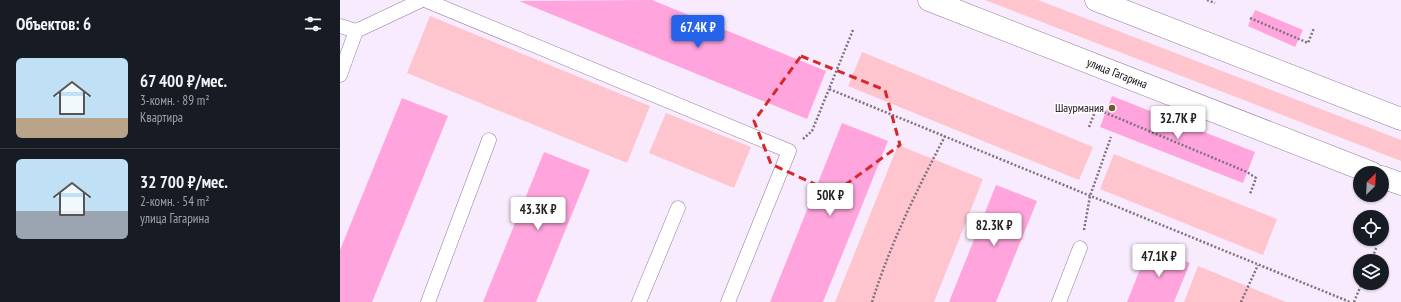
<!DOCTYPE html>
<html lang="ru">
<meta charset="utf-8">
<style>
body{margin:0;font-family:"PT Sans Narrow",sans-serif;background:#242831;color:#f1f3f6;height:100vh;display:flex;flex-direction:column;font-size:15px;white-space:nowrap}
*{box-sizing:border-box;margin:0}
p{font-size:13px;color:#9ea1a6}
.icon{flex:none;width:22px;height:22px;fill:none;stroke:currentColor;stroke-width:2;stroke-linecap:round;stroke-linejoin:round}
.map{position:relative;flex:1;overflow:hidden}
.sheet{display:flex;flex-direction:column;background:#171b24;width:340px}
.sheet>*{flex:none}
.needle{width:26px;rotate:24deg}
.fabs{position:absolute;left:1013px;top:166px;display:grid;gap:8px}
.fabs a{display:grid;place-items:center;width:36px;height:36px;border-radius:50%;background:#171b24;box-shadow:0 1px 3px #0004;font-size:20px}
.price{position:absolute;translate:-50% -34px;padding:0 9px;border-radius:4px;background:#fff;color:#222;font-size:13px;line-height:26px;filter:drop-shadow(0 1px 2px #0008)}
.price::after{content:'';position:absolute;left:50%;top:24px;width:12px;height:9px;margin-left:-6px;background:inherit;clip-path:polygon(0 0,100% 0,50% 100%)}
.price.on{background:#2563eb;color:#fff}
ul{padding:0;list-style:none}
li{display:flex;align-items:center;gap:12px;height:100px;padding:0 16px}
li+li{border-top:1px solid #363941}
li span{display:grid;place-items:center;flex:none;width:112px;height:80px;border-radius:6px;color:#555}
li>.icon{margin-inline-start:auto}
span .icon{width:48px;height:48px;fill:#fffc;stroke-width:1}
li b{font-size:17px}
h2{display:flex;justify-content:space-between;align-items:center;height:48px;padding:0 16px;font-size:17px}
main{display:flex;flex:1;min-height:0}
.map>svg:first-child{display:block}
.green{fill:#fec5ce}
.building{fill:#ffa4dd}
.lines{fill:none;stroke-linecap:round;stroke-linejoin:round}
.lane-casing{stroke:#8f7c97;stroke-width:15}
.primary-casing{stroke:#8f7c97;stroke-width:23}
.path{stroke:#7c7280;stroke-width:2.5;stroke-dasharray:2 2;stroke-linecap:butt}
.lane{stroke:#fff;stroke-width:14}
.primary{stroke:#fff;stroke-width:22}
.marked{fill:none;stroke:#d62828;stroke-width:3;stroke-dasharray:8 5;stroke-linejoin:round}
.poi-dot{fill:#715a2a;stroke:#fff;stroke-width:1.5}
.labels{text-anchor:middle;stroke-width:3;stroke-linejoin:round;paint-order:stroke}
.street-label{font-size:12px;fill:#110a14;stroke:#fff}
.poi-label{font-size:12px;fill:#110a14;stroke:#fff;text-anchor:end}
</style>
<main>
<section class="sheet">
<h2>Объектов: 6<svg class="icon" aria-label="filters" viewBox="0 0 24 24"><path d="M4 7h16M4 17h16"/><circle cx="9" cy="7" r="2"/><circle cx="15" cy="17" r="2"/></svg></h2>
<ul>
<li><span style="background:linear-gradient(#bfe0f5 75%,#b9a48a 0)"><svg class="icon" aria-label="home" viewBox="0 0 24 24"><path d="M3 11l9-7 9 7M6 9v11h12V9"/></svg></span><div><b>67 400 ₽/мес.</b><p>3-комн. · 89 m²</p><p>Квартира</p></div></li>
<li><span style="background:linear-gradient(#bfe0f5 65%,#9aa5b1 0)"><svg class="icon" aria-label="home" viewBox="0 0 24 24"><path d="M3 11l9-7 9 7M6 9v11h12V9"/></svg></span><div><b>32 700 ₽/мес.</b><p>2-комн. · 54 m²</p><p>улица Гагарина</p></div></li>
</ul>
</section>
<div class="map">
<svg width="1061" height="302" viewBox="0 0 1061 302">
<rect width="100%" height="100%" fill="#f8ebfd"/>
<!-- green -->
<g class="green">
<polygon points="645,0 698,0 1056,138 1061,140 1061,161"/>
<polygon points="90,16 310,106 287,163 67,73"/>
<polygon points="522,52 753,147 739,180 508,86"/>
<polygon points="326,113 411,147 394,188 309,153"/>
<polygon points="558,145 643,179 594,302 495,302"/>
<polygon points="774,154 937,219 923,255 760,189"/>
<polygon points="858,266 946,302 844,302"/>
</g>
<!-- building -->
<g class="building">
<polygon points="312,0 486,71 467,119 179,1"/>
<polygon points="915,10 963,30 955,47 908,26"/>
<polygon points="772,96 915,152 903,183 760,127"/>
<polygon points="62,98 108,116 32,302 0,302 0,250"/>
<polygon points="502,123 548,141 483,302 430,302"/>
<polygon points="204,152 250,170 196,302 143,302"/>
<polygon points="656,185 697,201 656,302 609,302"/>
<polygon points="809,247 850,263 834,302 787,302"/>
</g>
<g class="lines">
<!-- lane casing -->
<g class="lane-casing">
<g id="lane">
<polyline points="85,0 449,151 388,302"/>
<polyline points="0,26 16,31"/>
<polyline points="0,75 16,31 82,0"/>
<polyline points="88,302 149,140"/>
<polyline points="299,302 338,208"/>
<polyline points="719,302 740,248"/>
</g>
</g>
<!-- primary casing -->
<g class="primary-casing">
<g id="primary">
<path id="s1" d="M589,0L1032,173"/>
<polyline points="756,0 1061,119"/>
<polyline points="1042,177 1061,184"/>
</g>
</g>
<!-- path -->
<g class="path">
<polyline points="867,0 875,3"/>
<polyline points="910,18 968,43 974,28"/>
<polyline points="513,30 489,89 1010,302"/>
<polyline points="749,127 756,109 766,113 907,172 916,178 910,194"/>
<polyline points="463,139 472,131 489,89"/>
<polyline points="744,230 750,196 771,137"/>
<polyline points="1031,261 1037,246"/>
<path d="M532,302C551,242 576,192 605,136"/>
<polyline points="901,302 918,265"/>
<polyline points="1014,302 1022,283"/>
</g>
<!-- lane -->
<use href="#lane" class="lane"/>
<!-- primary -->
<use href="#primary" class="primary"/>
</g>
<!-- marked area -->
<path class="marked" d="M461,56L545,90L560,145L494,193L431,164L414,121Z"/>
<!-- markers -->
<circle class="poi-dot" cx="772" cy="108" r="4"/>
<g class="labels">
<!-- street labels -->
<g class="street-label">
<text dy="4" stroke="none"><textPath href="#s1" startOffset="202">улица Гагарина</textPath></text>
</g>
<!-- poi labels -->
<g class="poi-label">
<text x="764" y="112">Шаурмания</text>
</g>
</g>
</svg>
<div class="fabs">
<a><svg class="needle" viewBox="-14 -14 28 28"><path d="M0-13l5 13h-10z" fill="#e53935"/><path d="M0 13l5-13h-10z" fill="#9ea1a6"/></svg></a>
<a><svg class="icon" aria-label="locate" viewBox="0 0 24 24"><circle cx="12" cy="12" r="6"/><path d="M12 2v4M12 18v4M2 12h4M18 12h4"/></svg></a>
<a><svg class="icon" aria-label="layers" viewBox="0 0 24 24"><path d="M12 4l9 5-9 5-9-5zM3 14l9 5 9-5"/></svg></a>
</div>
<b class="price on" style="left:358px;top:49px">67.4K ₽</b>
<b class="price" style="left:838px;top:140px">32.7K ₽</b>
<b class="price" style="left:490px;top:217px">50K ₽</b>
<b class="price" style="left:198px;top:231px">43.3K ₽</b>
<b class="price" style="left:654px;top:247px">82.3K ₽</b>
<b class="price" style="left:819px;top:278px">47.1K ₽</b>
</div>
</main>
